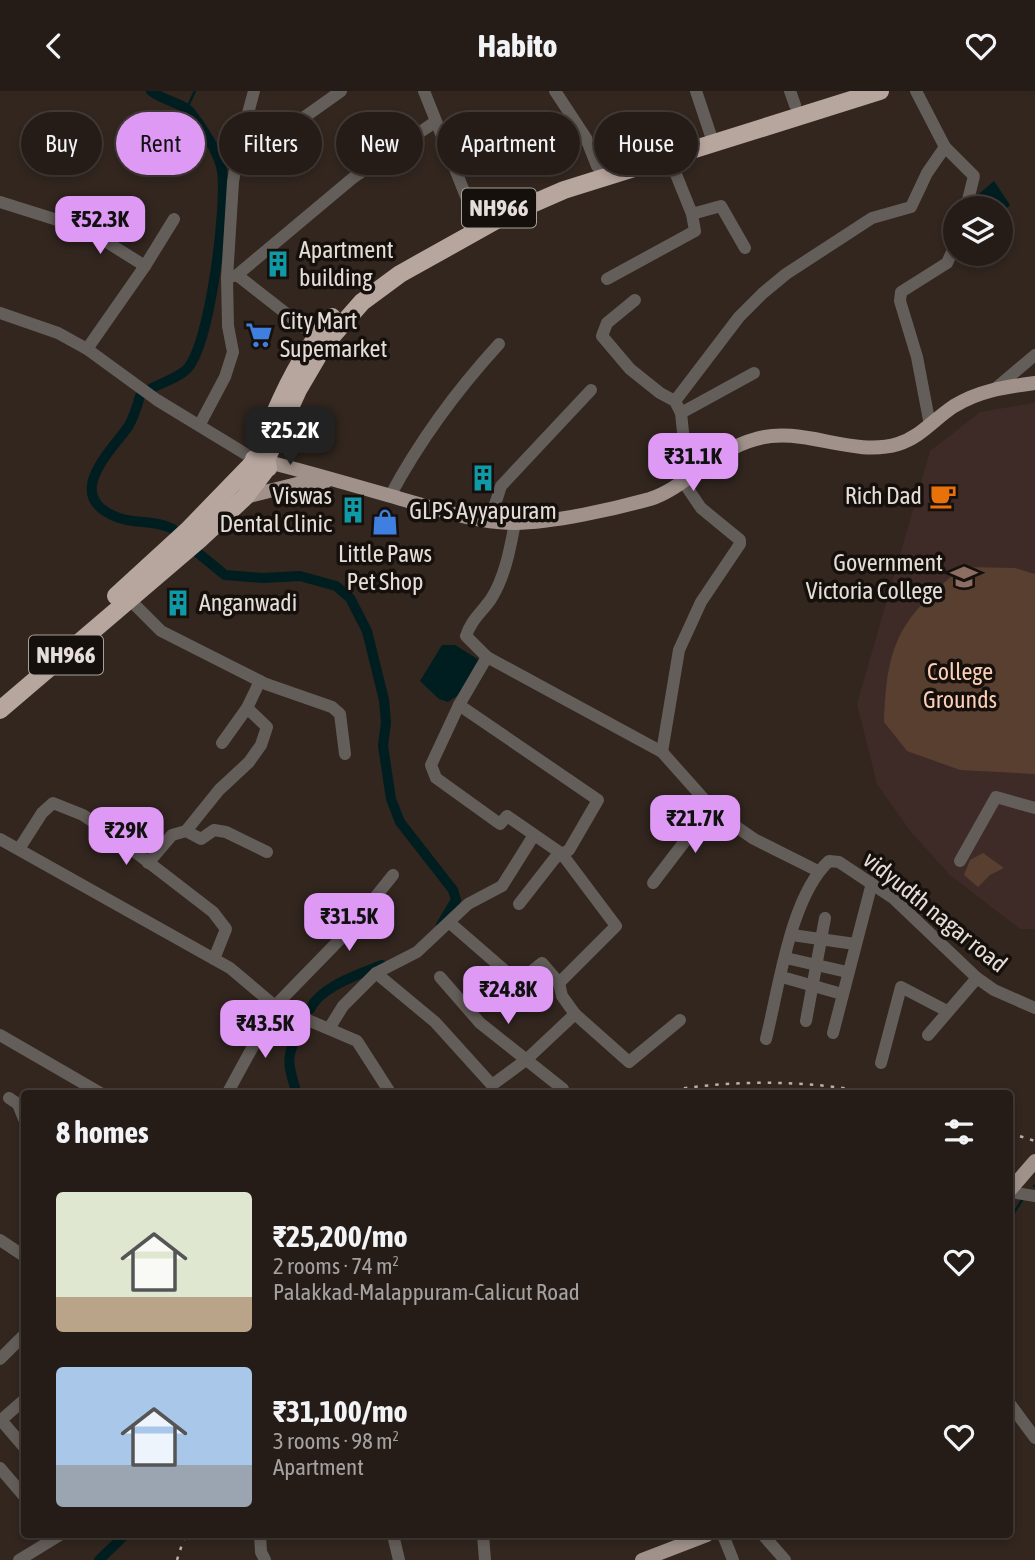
<!DOCTYPE html>
<meta charset="utf-8">
<style>
body{margin:0;font-family:"Asap Condensed",sans-serif;background:#2e2520;color:#f1f3f6;height:100vh;display:flex;flex-direction:column;font-size:26px;white-space:nowrap}
*{box-sizing:border-box;margin:0}
p{font-size:23px;color:#a4a1a1}
.icon{flex:none;width:38px;height:38px;fill:none;stroke:currentColor;stroke-width:2;stroke-linecap:round;stroke-linejoin:round}
.map{position:relative;flex:1;overflow:hidden}
.sheet{position:absolute;left:21px;top:999px;width:992px;height:448px;display:flex;flex-direction:column;background:#261c17;border-radius:7px;box-shadow:0 4px 10px #0003,0 0 0 2px #423a36}
.sheet>*{flex:none}
.hud{position:absolute;left:21px;top:21px;width:994px;height:63px;display:flex;gap:14px}
.tools{position:absolute;left:943px;top:105px;display:grid;gap:14px}
.tools a{display:grid;place-items:center;width:70px;height:70px;border-radius:50%;background:#261c17;box-shadow:0 4px 10px #0003,0 0 0 2px #423a36;font-size:35px}
.price{position:absolute;translate:-50% -60px;padding:0 16px;border-radius:14px;background:#dd99f3;color:#111;font-size:23px;line-height:46px;filter:drop-shadow(0 2px 4px #0008)}
.price::after{content:'';position:absolute;left:50%;top:42px;width:21px;height:16px;margin-left:-10px;background:inherit;clip-path:polygon(0 0,100% 0,50% 100%)}
.price.on{background:#222;color:#fff}
ul{padding:0;list-style:none}
li{display:flex;align-items:center;gap:21px;height:175px;padding:0 35px}
li span{display:grid;place-items:center;flex:none;width:196px;height:140px;border-radius:7px;color:#555}
li>.icon{margin-inline-start:auto}
span .icon{width:84px;height:84px;fill:#fffc;stroke-width:1}
li b{font-size:30px}
h2{display:flex;justify-content:space-between;align-items:center;height:84px;padding:0 35px;font-size:30px}
.chip{padding:0 24px;border-radius:32px;background:#261c17;box-shadow:0 4px 10px #0003,0 0 0 2px #423a36;font-size:24px;line-height:63px}
.chip.on{background:#dd99f3;color:#111}
header{display:flex;justify-content:space-between;align-items:center;height:91px;padding:0 35px;background:#261c17;font-size:32px;font-weight:700}
.map>svg:first-child{display:block}
.education{fill:#3e2b27}
.green{fill:#593f30}
.water{fill:#001d1f}
.lines{fill:none;stroke-linecap:round;stroke-linejoin:round}
.stream{stroke:#001d1f;stroke-width:2.5}
.canal{stroke:#001d1f;stroke-width:10}
.minor{stroke:#645e5a;stroke-width:12}
.major{stroke:#a0928b;stroke-width:14}
.highway{stroke:#b7a69e;stroke-width:18}
.rail{stroke:#bab1ab;stroke-width:2.5;stroke-dasharray:3.5 7;stroke-linecap:butt}
.labels{text-anchor:middle;stroke-width:7;stroke-linejoin:round;paint-order:stroke}
.shield{fill:#16100d;stroke:#a7a09b;stroke-width:2}
.shield-label{font-size:23px;font-weight:bold;fill:#e5ddd8}
.poi-label{font-size:24px;fill:#e5ddd8;stroke:#16100d;text-anchor:start}
.park-label{font-size:24px;fill:#fbceb5;stroke:#16100d}
.street-label{font-size:24px;fill:#e5ddd8;stroke:#16100d}
</style>
<header><svg class="icon" aria-label="back" viewBox="0 0 24 24"><path d="M15 5l-7 7 7 7"/></svg>Habito<svg class="icon" aria-label="heart" viewBox="0 0 24 24"><path d="M12 20l-8-8c-3-5 5-10 8-4 3-6 11-1 8 4z"/></svg></header>
<div class="map">
<svg width="1035" height="1469" viewBox="0 0 1035 1469">
<rect width="100%" height="100%" fill="#32261f"/>
<!-- education -->
<polygon class="education" points="1035,312 1035,838 1020,838 950,784 911,741 877,693 857,613 930,360 980,321"/>
<!-- green -->
<g class="green">
<path d="M963,476L1015,477L1035,483V683L960,679L907,660L884,631C886,551 901,526 963,476Z"/>
<polygon points="983,762 1004,777 990,784 978,796 964,784 970,769"/>
</g>
<!-- water -->
<g class="water">
<polygon points="994,90 1010,114 1001,122 1001,117 980,117 973,108"/>
<polygon points="442,554 455,554 479,569 461,602 448,611 439,608 420,590"/>
</g>
<g class="lines">
<!-- stream -->
<g class="stream">
<polyline points="187,17 195,0"/>
<polyline points="1034,1095 1035,1095"/>
<polyline points="1010,1128 1022,1109"/>
</g>
<!-- canal -->
<g class="canal">
<path d="M151,0C163,10 183,11 192,23C203,38 219,62 222,80C227,114 210,257 186,279C177,287 162,292 152,297"/>
<path d="M140,305C137,316 134,326 128,336C109,362 62,406 119,427C137,433 156,429 173,438"/>
<polyline points="198,462 225,484 263,487 300,485 336,495 350,507 367,540 384,609 386,631 383,655 391,708 400,731 453,799 456,809 441,834"/>
<path d="M310,918C321,895 360,883 382,874"/>
<path d="M297,1003C286,969 286,965 302,934"/>
<polyline points="99,1469 125,1444"/>
</g>
<!-- minor -->
<g class="minor">
<polyline points="424,0 475,128"/>
<polyline points="555,0 586,47 597,75"/>
<polyline points="696,0 710,42"/>
<polyline points="790,0 795,14"/>
<polyline points="246,32 282,42 341,0"/>
<polyline points="945,56 974,85 966,117"/>
<polyline points="669,66 692,123 721,115 745,157"/>
<polyline points="0,111 86,138 145,175 87,258"/>
<polyline points="145,175 174,128"/>
<polyline points="237,184 315,245"/>
<polyline points="227,187 237,184 354,86 435,31"/>
<polyline points="607,188 695,140 692,123"/>
<polyline points="635,209 607,232 602,245 630,278 660,302 675,310 681,322 685,360 697,378"/>
<polyline points="0,222 58,242 87,258 157,309 254,368"/>
<polyline points="996,297 1035,264"/>
<polyline points="675,310 739,226 763,202 786,183 872,127 911,116 927,82 945,56 916,0"/>
<polyline points="681,322 754,282"/>
<polyline points="200,333 225,286 233,261 228,235 227,187 233,91 238,59 254,0"/>
<polyline points="930,334 917,266 900,210 901,201 947,172 956,152"/>
<path d="M390,405C420,349 456,300 499,253"/>
<polyline points="490,429 501,395 591,299"/>
<path d="M515,432C510,458 505,486 491,508C482,521 471,529 466,545L487,566L662,661L711,716L728,730L754,748L818,780"/>
<polyline points="129,508 161,540 266,593 332,616 340,623 345,663"/>
<polyline points="487,566 459,614 598,709 569,759 555,767 519,813"/>
<polyline points="222,652 247,617"/>
<polyline points="662,661 679,559 701,511 740,453 740,449 701,417 682,389"/>
<polyline points="186,740 219,699 249,671 261,654 267,636 247,617 260,590"/>
<polyline points="0,748 230,877 275,915 357,950 391,1003"/>
<polyline points="19,758 42,722 53,712 83,724 117,747 213,821 226,838 214,868"/>
<polyline points="960,770 996,706 1035,717"/>
<polyline points="148,772 172,744 186,740 201,748 214,739 226,741 267,761"/>
<polyline points="653,792 711,716"/>
<polyline points="450,832 518,891 542,872 559,892 616,835 562,763 507,725 500,733 436,687 431,674 459,614"/>
<polyline points="792,844 855,853"/>
<polyline points="786,867 847,881"/>
<polyline points="376,882 435,931 492,994 526,969 575,923 629,971 680,929"/>
<polyline points="440,886 480,932 563,998"/>
<polyline points="782,886 842,903"/>
<polyline points="559,892 562,905 575,923"/>
<polyline points="806,930 825,827"/>
<polyline points="330,936 343,915 376,882 417,861 468,813 502,795 534,744"/>
<polyline points="833,942 872,792"/>
<polyline points="0,944 102,1003"/>
<polyline points="928,944 977,887"/>
<path d="M766,948C779,897 790,806 829,770L839,771L893,807L977,887L994,899L1035,917"/>
<polyline points="881,972 901,896 947,920"/>
<polyline points="227,1003 275,915 349,839 393,784"/>
<polyline points="9,1007 18,1013 24,1028"/>
<polyline points="1010,1101 1035,1105"/>
<polyline points="0,1149 24,1165"/>
<polyline points="0,1268 24,1244"/>
<polyline points="1010,1313 1035,1347"/>
<polyline points="0,1328 24,1356"/>
<polyline points="1,1329 24,1309"/>
<polyline points="0,1377 24,1405"/>
<polyline points="260,1444 261,1461 265,1469"/>
<polyline points="393,1444 399,1469"/>
<polyline points="483,1444 485,1469"/>
<polyline points="723,1444 733,1469"/>
<polyline points="763,1444 785,1469"/>
<polyline points="19,1469 60,1444"/>
</g>
<!-- major -->
<g class="major">
<path d="M268,371C312,382 356,395 401,408C437,418 477,432 515,432C552,432 614,418 650,408C685,397 714,359 756,348C802,334 852,367 898,353C921,346 934,328 954,315C980,299 1006,296 1035,292"/>
<polyline points="245,406 301,392 325,391"/>
<polyline points="1010,1099 1035,1070"/>
<polyline points="642,1469 707,1444"/>
</g>
<!-- highway -->
<g class="highway">
<path d="M267,341C284,299 303,260 332,226"/>
<polyline points="266,369 262,366 254,368 254,380 261,382 268,377 266,369 298,299 325,253 362,211 400,183 502,126 564,99 880,0"/>
<polyline points="116,505 187,440 251,374"/>
<polyline points="0,619 199,449 245,406 264,381"/>
</g>
<!-- rail -->
<g class="rail">
<path d="M653,1003C720,988 809,988 876,1003"/>
<polyline points="1010,1042 1035,1050"/>
<polyline points="177,1469 185,1444"/>
</g>
</g>
<!-- icons -->
<defs>
<g id="building-bare" transform="scale(2.1)"><path d="M-4-6H4V6H1V3H-1V6H-4ZM-2.5-4.3h1.7v1.8h-1.7ZM.8-4.3h1.7v1.8H.8ZM-2.5-1h1.7V.8h-1.7ZM.8-1h1.7V.8H.8Z" fill="#0f9aa8" stroke="#16100d" stroke-width="2.5" paint-order="stroke"/></g>
<g id="supermarket-bare" transform="scale(2.1)"><path d="M-6-5.5h2.5l.6 2H6L4.5 2H-2.5L-4.4-4H-6ZM-1.5 3.2a1.3 1.3 0 1 0 .1 0ZM3 3.2a1.3 1.3 0 1 0 .1 0Z" fill="#3f7fe0" stroke="#16100d" stroke-width="2.5" paint-order="stroke"/></g>
<g id="cafe-bare" transform="scale(2.1)"><path d="M-5.5-4.5H6V0H3Q3 3.5 0 3.5H-2.5Q-5.5 3.5-5.5 0ZM3-3.2v2h1.7v-2ZM-6 4.5H4V6H-6Z" fill="#e8710a" stroke="#16100d" stroke-width="2.5" paint-order="stroke"/></g>
<g id="shop-bare" transform="scale(2.1)"><path d="M-5-2.5h2.3a2.7 3.5 0 0 1 5.4 0H5L5.5 6h-11ZM-1.5-2.5h3a1.5 2.3 0 0 0-3 0Z" fill="#3f7fe0" stroke="#16100d" stroke-width="2.5" paint-order="stroke"/></g>
<g id="university-bare" transform="scale(2.1)"><path d="M0-5L7-2L0 1L-7-2ZM-4 1L0 2.5L4 1V4Q0 6-4 4Z" fill="#8d6e63" stroke="#16100d" stroke-width="2.5" paint-order="stroke"/></g>
</defs>
<g fill-rule="evenodd">
<use href="#building-bare" x="278" y="173"/>
<use href="#supermarket-bare" x="259" y="244"/>
<use href="#building-bare" x="483" y="387"/>
<use href="#cafe-bare" x="943" y="405"/>
<use href="#building-bare" x="353" y="419"/>
<use href="#shop-bare" x="385" y="431"/>
<use href="#university-bare" x="964" y="486"/>
<use href="#building-bare" x="178" y="512"/>
</g>
<g class="labels">
<!-- shield labels -->
<g class="shield">
<rect x="462" y="97.5" width="74" height="39" rx="5"/>
<rect x="29" y="544.5" width="74" height="39" rx="5"/>
</g>
<g class="shield-label">
<text x="499" y="125">NH966</text>
<text x="66" y="572">NH966</text>
</g>
<!-- poi labels -->
<g class="poi-label">
<text x="299" y="167">Apartment<tspan x="299" dy="28">building</tspan></text>
<text x="280" y="238">City Mart<tspan x="280" dy="28">Supemarket</tspan></text>
<text x="332" y="413" text-anchor="end">Viswas<tspan x="332" dy="28">Dental Clinic</tspan></text>
<text x="922" y="413" text-anchor="end">Rich Dad</text>
<text x="483" y="428" text-anchor="middle">GLPS Ayyapuram</text>
<text x="385" y="471" text-anchor="middle">Little Paws<tspan x="385" dy="28">Pet Shop</tspan></text>
<text x="943" y="480" text-anchor="end">Government<tspan x="943" dy="28">Victoria College</tspan></text>
<text x="199" y="520">Anganwadi</text>
</g>
<!-- park labels -->
<g class="park-label">
<text x="960" y="589">College<tspan x="960" dy="28">Grounds</tspan></text>
</g>
<!-- street labels -->
<g class="street-label">
<text transform="translate(935 821) rotate(39)" y="8">vidyudth nagar road</text>
</g>
</g>
</svg>
<div class="tools">
<a><svg class="icon" aria-label="layers" viewBox="0 0 24 24"><path d="M12 4l9 5-9 5-9-5zM3 14l9 5 9-5"/></svg></a>
</div>
<b class="price" style="left:100px;top:165px">₹52.3K</b>
<b class="price on" style="left:290px;top:376px">₹25.2K</b>
<b class="price" style="left:693px;top:402px">₹31.1K</b>
<b class="price" style="left:695px;top:764px">₹21.7K</b>
<b class="price" style="left:126px;top:776px">₹29K</b>
<b class="price" style="left:349px;top:862px">₹31.5K</b>
<b class="price" style="left:508px;top:935px">₹24.8K</b>
<b class="price" style="left:265px;top:969px">₹43.5K</b>
<div class="hud">
<a class="chip">Buy</a>
<a class="chip on">Rent</a>
<a class="chip">Filters</a>
<a class="chip">New</a>
<a class="chip">Apartment</a>
<a class="chip">House</a>
</div>
<section class="sheet">
<h2>8 homes<svg class="icon" aria-label="filters" viewBox="0 0 24 24"><path d="M4 7h16M4 17h16"/><circle cx="9" cy="7" r="2"/><circle cx="15" cy="17" r="2"/></svg></h2>
<ul>
<li><span style="background:linear-gradient(#dfe7d0 75%,#b9a48a 0)"><svg class="icon" aria-label="home" viewBox="0 0 24 24"><path d="M3 11l9-7 9 7M6 9v11h12V9"/></svg></span><div><b>₹25,200/mo</b><p>2 rooms · 74 m²</p><p>Palakkad-Malappuram-Calicut Road</p></div><svg class="icon" aria-label="heart" viewBox="0 0 24 24"><path d="M12 20l-8-8c-3-5 5-10 8-4 3-6 11-1 8 4z"/></svg></li>
<li><span style="background:linear-gradient(#a9c7e8 70%,#9aa5b1 0)"><svg class="icon" aria-label="home" viewBox="0 0 24 24"><path d="M3 11l9-7 9 7M6 9v11h12V9"/></svg></span><div><b>₹31,100/mo</b><p>3 rooms · 98 m²</p><p>Apartment</p></div><svg class="icon" aria-label="heart" viewBox="0 0 24 24"><path d="M12 20l-8-8c-3-5 5-10 8-4 3-6 11-1 8 4z"/></svg></li>
</ul>
</section>
</div>
